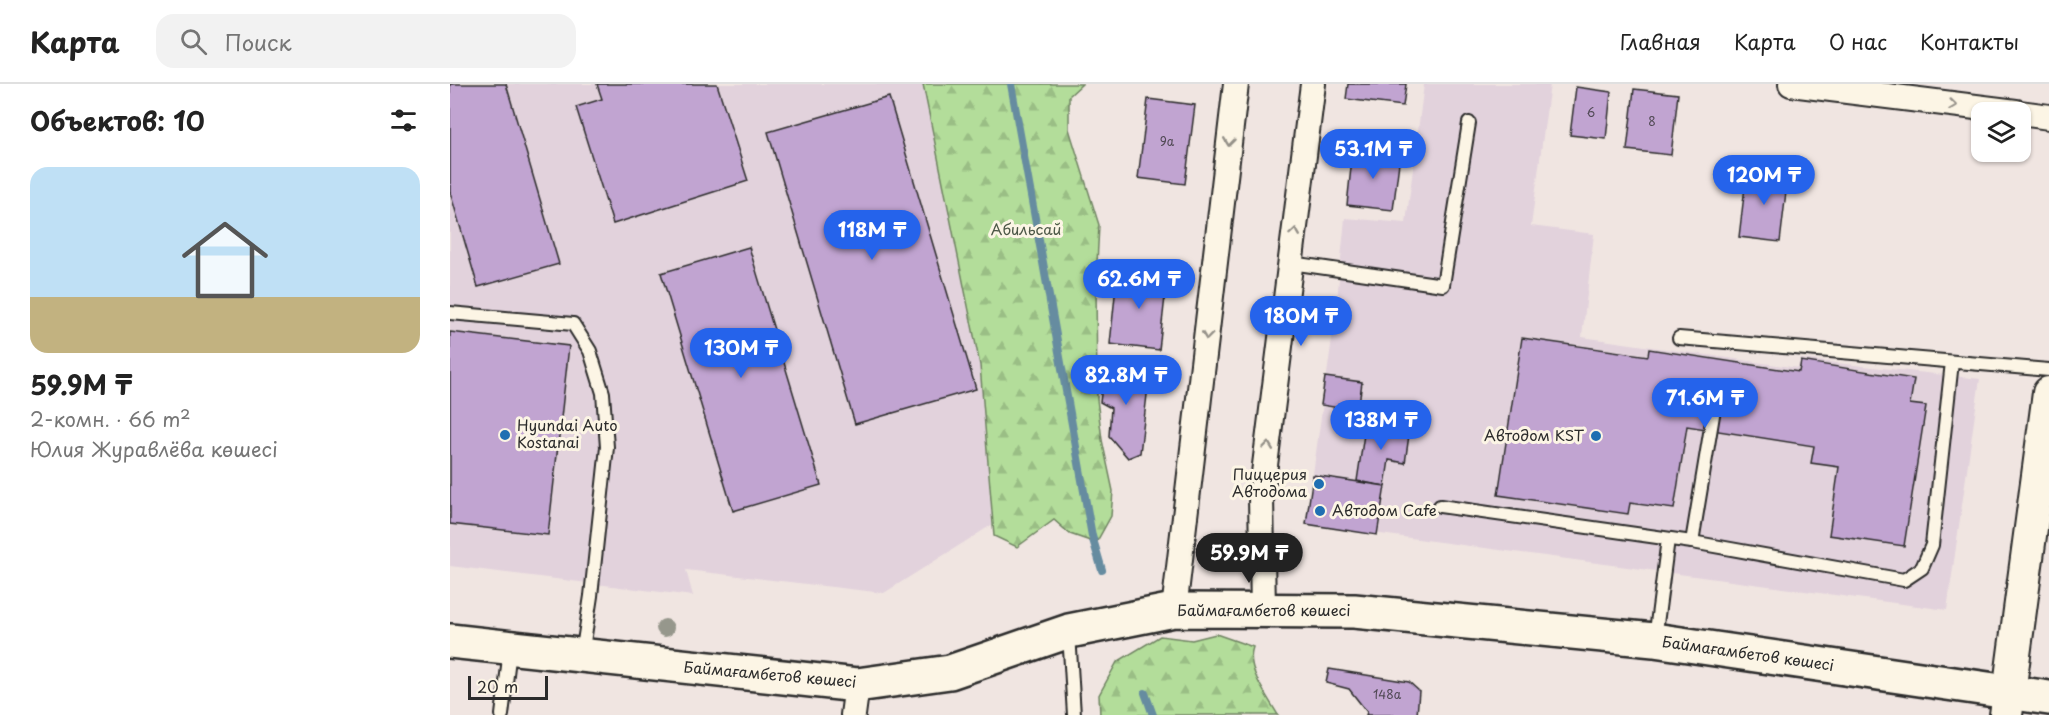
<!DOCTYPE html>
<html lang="ru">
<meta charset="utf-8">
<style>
body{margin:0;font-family:"Playpen Sans",sans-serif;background:#f2f2f2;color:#222;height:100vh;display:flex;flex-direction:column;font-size:22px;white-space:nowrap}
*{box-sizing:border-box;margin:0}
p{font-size:20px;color:#767676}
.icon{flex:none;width:33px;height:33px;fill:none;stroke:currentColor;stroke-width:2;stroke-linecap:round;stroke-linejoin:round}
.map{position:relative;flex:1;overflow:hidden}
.details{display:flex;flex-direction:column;background:#fff;width:450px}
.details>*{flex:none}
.buttons{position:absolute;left:1521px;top:18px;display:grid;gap:12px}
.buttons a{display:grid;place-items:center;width:60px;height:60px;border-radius:12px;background:#fff;box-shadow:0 2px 4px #0004;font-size:30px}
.scale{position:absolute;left:18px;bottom:15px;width:80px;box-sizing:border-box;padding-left:6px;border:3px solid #2b2b2b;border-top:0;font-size:16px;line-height:21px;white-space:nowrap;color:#2b2b2b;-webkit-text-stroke:4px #fcf5e5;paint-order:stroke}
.price{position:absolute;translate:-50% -51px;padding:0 14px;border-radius:21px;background:#2563eb;color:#fff;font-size:20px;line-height:39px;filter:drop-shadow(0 2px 3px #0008)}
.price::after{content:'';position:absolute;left:50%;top:36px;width:18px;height:14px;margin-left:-9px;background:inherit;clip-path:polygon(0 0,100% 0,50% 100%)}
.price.selected{background:#222;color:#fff}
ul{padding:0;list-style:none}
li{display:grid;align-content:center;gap:12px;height:318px;padding:0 30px}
li span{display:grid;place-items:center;height:186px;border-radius:18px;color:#555}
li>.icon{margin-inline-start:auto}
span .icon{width:108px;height:108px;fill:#fffc;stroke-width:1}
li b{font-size:26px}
h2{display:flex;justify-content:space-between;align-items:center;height:72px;padding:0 30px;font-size:26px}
header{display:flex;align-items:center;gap:36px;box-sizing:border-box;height:84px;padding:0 30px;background:#fff;border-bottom:2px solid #e0e0e0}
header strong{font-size:28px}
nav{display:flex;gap:33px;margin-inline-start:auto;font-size:21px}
.search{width:420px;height:54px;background:#f2f2f2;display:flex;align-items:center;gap:15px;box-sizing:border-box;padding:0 21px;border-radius:18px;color:#767676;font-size:22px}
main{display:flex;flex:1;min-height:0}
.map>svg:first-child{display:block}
.built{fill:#e2d2dc}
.forest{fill:url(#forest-firs);stroke:#6f8462;stroke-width:1.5}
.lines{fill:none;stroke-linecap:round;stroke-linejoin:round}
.stream{stroke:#668ca0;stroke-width:8}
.building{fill:#c1a4d1;stroke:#2b2b2b;stroke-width:1.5}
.service-casing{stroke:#2b2b2b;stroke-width:16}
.minor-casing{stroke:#2b2b2b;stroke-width:28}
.tertiary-casing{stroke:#2b2b2b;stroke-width:36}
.secondary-casing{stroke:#2b2b2b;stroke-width:38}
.service{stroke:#fcf5e5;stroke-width:12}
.minor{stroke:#fcf5e5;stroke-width:24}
.tertiary{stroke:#fcf5e5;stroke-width:32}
.secondary{stroke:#fcf5e5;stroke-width:33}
.tree{fill:#96978c}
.oneway{stroke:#949088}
.poi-dot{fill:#1f6fb2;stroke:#fcf5e5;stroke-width:2}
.labels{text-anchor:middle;stroke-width:6;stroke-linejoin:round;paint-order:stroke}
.number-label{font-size:12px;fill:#504954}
.park-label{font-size:15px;fill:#4d5847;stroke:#fcf5e5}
.poi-label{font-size:15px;fill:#2b2b2b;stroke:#fcf5e5;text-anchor:start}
.street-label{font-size:15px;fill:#2b2b2b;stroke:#fcf5e5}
</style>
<header>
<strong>Карта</strong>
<div class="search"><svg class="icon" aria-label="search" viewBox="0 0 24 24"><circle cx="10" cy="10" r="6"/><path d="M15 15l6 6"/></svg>Поиск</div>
<nav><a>Главная</a><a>Карта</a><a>О нас</a><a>Контакты</a></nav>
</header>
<main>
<section class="details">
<h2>Объектов: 10<svg class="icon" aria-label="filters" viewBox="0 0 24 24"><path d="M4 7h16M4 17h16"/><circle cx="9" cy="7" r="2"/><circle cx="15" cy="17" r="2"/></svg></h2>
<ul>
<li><span style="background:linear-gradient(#bfe0f5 70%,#c2b280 0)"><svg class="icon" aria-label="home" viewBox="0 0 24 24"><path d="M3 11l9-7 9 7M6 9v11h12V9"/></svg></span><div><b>59.9M ₸</b><p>2-комн. · 66 m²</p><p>Юлия Журавлёва көшесі</p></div></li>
</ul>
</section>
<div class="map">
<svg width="1599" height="631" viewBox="0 0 1599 631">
<defs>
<pattern id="forest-firs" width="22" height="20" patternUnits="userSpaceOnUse" patternTransform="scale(1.5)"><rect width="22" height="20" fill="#b3dd9a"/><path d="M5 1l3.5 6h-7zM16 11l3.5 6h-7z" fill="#9abe85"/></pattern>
</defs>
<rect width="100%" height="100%" fill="#f0e5e1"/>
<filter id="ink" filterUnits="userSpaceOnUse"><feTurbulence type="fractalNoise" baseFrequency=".0167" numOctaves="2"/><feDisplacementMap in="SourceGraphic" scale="12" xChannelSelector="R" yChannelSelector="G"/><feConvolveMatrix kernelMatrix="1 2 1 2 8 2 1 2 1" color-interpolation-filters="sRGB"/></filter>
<g filter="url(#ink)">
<!-- built -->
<g class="built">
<polygon points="0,0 473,0 530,281 543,440 434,509 236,486 243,512 0,482"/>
<polygon points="974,0 1100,0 1081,142 1144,150 1132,253 1348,284 1350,275 1530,295 1497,526 856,440 886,226 895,134 956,139"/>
</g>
<!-- forest -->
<g class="forest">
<polygon points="473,0 632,0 619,12 619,45 649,141 646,199 647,315 652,356 663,407 661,432 646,459 620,450 604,436 567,463 544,452 530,281"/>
<path d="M766,550L803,563C795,585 818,613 828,631H650L649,611L667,578L710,552L742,556Z"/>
</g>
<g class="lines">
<!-- stream -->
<g class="stream">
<polyline points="561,0 642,452 652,486"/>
<polyline points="695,609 703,631"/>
</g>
</g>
<!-- building -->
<g class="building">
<polygon points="0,0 56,0 109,180 28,203 0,108"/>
<polygon points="147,0 267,0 298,97 163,140 126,23 152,15"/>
<polygon points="898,0 956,0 953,22 896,15"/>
<polygon points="1126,3 1161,8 1156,55 1120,51"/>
<polygon points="1184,5 1228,10 1221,71 1177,66"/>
<polygon points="439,13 526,305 405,340 318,48"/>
<polygon points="698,15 745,21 735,100 688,94"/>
<polygon points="903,65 950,71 943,126 897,121"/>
<polygon points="1297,86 1338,91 1330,158 1289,153"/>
<polygon points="299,163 371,401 283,427 211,189"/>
<polygon points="692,182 709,184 708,194 717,195 709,266 660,260 667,192 690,194"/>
<polygon points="0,248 119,262 98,451 0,440"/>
<polygon points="1072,254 1198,272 1199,265 1349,288 1351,277 1464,295 1460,320 1476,322 1454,462 1379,451 1389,383 1361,379 1364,362 1237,342 1224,425 1180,419 1178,430 1048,411"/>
<polygon points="655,281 700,286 690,369 678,374 659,352 661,324 650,318"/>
<polygon points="875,293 912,298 908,327 871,321"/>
<polygon points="916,337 960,344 955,379 939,376 935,402 907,397"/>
<polygon points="863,391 935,402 927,451 856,440"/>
<polygon points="879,585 959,598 969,607 967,631 916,631 917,628 899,605 876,599"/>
</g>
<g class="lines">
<!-- service casing -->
<g class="service-casing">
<g id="service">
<polyline points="841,179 993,201 1019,39"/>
<polyline points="0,229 123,240 140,267 153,309 157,363 141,512 132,571"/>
<polyline points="1229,254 1599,286"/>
<polyline points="990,422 1242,458 1454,496 1472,484 1482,461 1502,278"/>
<polyline points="1242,458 1266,313"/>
<polyline points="619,549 624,631"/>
<polyline points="1205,555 1218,455"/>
<polyline points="52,631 60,566"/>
</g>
</g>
<!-- minor casing -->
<g class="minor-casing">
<g id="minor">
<polyline points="1341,0 1566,28"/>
<polyline points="1570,29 1599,33"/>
<polyline points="724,526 786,0"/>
<polyline points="813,526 811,413 863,0"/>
<polyline points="403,631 407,601"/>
</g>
</g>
<!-- tertiary casing -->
<g class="tertiary-casing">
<polyline id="tertiary" points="1556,631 1599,309"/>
</g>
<!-- secondary casing -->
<g class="secondary-casing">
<polyline id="secondary" points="0,557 407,601 500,588 619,547 724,526 904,527 1204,556 1599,614"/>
</g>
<!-- service -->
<use href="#service" class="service"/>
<!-- minor -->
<use href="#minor" class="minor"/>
<!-- tertiary -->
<use href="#tertiary" class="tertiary"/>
<!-- secondary -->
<use href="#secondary" class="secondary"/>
</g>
<!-- trees -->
<circle class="tree" cx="215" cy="544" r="9"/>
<!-- one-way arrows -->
<defs><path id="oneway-chevron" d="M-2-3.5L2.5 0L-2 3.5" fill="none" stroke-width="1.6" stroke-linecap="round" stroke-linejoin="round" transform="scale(1.5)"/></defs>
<g class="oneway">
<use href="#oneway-chevron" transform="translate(1503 21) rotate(7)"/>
<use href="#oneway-chevron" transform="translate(779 58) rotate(97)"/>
<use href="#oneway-chevron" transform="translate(845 148) rotate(-82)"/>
<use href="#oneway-chevron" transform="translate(757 252) rotate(97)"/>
<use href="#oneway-chevron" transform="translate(818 362) rotate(-83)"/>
</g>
</g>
<!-- markers -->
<g class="poi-dot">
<circle cx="55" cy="351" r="6"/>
<circle cx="1146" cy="352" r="6"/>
<circle cx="869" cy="400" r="6"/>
<circle cx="870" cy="427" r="6"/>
</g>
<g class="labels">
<!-- number labels -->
<g class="number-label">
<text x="1141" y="33">6</text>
<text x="1202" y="42">8</text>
<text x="717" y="62">9а</text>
<text x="937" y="615">148а</text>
</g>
<!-- park labels -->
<g class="park-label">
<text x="576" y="151">Абильсай</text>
</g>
<!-- poi labels -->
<g class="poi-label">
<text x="67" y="347">Hyundai Auto<tspan x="67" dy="17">Kostanai</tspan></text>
<text x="1134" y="357" text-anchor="end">Автодом KST</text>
<text x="857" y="396" text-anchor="end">Пиццерия<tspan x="857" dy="17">Автодома</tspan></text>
<text x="882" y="432">Автодом Cafe</text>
</g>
<!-- street labels -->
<g class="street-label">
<text x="814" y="532">Баймағамбетов көшесі</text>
<text transform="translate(1298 570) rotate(8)" y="5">Баймағамбетов көшесі</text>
<text transform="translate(320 591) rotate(5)" y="5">Баймағамбетов көшесі</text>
</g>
</g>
</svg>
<div class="buttons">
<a><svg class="icon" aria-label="layers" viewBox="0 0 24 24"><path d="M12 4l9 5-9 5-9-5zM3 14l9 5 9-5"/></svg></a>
</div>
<div class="scale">20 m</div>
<b class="price" style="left:923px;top:96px">53.1M ₸</b>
<b class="price" style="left:1314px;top:122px">120M ₸</b>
<b class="price" style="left:422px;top:177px">118M ₸</b>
<b class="price" style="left:689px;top:226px">62.6M ₸</b>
<b class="price" style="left:851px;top:263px">180M ₸</b>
<b class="price" style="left:291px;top:295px">130M ₸</b>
<b class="price" style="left:676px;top:322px">82.8M ₸</b>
<b class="price" style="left:1255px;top:345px">71.6M ₸</b>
<b class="price" style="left:931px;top:367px">138M ₸</b>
<b class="price selected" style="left:799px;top:500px">59.9M ₸</b>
</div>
</main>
